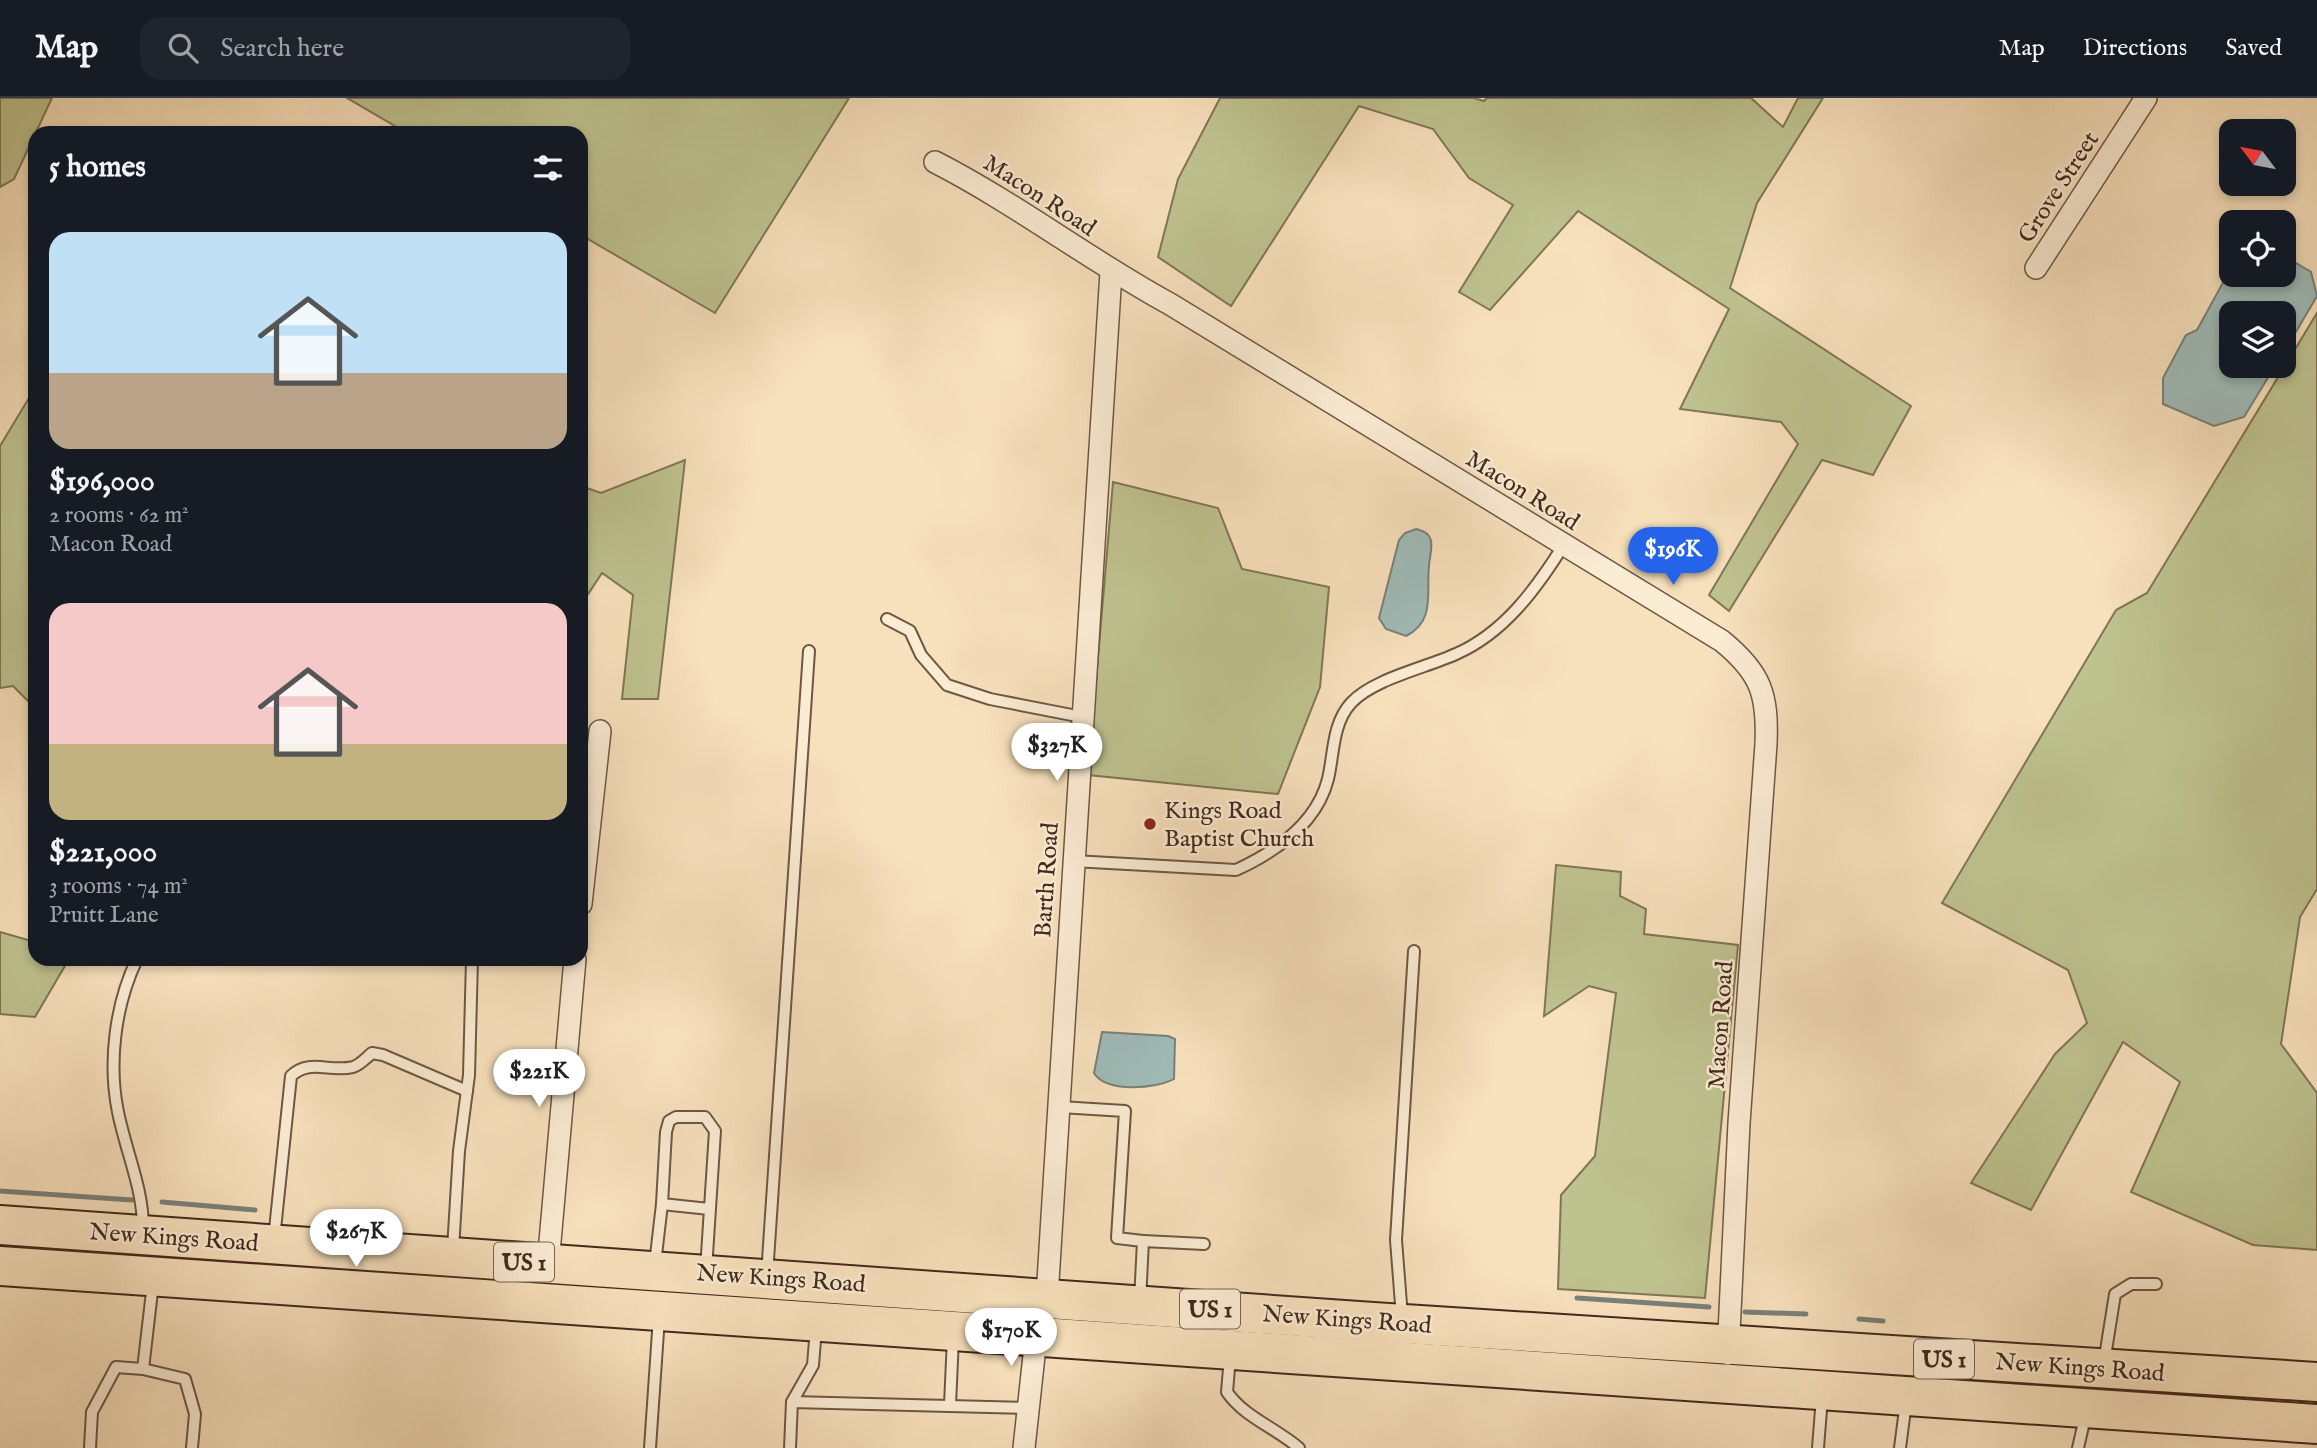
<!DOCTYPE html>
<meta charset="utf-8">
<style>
body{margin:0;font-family:"IM FELL English",serif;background:#20242c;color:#f1f3f6;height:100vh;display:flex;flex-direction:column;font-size:26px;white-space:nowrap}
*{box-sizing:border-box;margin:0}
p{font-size:23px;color:#9ea1a6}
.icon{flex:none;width:38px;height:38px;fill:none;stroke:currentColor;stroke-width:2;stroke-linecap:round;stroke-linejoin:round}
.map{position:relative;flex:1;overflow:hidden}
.details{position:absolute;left:28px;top:28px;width:560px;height:840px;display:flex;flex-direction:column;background:#171b24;border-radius:21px;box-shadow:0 4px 10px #0003}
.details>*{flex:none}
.needle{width:46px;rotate:302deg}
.tools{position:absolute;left:2219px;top:21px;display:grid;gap:14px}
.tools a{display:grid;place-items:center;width:77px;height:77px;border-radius:14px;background:#171b24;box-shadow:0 4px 10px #0003;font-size:35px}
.price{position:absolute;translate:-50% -60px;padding:0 16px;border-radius:24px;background:#fff;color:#222;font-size:23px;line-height:46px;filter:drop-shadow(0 2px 4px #0008)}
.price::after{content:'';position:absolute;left:50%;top:42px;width:21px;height:16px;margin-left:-10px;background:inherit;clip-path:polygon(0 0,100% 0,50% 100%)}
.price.selected{background:#2563eb;color:#fff}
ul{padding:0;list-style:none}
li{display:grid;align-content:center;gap:14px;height:371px;padding:0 21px}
li span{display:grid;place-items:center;height:217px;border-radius:21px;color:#555}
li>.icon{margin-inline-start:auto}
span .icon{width:126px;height:126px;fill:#fffc;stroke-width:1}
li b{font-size:30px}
h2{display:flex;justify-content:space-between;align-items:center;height:84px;padding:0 21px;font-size:30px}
header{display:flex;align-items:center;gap:42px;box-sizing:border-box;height:98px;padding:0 35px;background:#171b24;border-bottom:2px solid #363941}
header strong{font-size:33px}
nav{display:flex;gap:38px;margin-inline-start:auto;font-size:24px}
.search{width:490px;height:63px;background:#20242c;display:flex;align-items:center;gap:18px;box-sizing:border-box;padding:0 24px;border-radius:21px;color:#9ea1a6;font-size:26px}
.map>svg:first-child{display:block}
.green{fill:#bec28f;stroke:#807656;stroke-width:2}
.water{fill:#9fbbb8;stroke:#79817a;stroke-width:2}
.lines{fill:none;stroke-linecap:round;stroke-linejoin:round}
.stream{stroke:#79817a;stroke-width:5}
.lane-casing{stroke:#6e5744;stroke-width:14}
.street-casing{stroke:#6e5744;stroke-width:24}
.highway-casing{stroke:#41291c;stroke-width:42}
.lane{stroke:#faebd3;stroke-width:10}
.street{stroke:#faebd3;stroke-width:21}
.highway{stroke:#f7e0bc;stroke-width:38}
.poi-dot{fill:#8f2418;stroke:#faebd3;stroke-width:2.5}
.labels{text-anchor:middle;stroke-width:5;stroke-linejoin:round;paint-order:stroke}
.shield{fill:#faebd3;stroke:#786353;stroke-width:2}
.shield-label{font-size:23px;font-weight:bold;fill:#41291c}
.street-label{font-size:24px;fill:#41291c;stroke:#faebd3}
.poi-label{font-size:24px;fill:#41291c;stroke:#faebd3;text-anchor:start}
</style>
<header>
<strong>Map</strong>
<div class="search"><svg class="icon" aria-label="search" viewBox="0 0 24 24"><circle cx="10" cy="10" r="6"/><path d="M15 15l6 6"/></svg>Search here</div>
<nav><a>Map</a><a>Directions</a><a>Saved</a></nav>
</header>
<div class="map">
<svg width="2317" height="1350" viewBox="0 0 2317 1350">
<rect width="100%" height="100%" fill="#f7e0bc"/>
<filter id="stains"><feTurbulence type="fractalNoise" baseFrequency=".00286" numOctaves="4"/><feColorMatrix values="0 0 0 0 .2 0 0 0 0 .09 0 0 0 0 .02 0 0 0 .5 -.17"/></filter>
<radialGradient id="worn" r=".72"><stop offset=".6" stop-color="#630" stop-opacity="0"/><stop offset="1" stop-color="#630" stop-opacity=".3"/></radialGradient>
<!-- green -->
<g class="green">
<polygon points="0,0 52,0 14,81 0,89"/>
<polygon points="347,0 849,0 715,215 581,137 581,35 407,35"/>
<polygon points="1220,0 1474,0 1484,3 1487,0 1751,0 1783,29 1798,0 1823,0 1757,105 1730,190 1911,308 1873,377 1822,362 1729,513 1709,497 1798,346 1781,324 1680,311 1729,211 1578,113 1490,212 1459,194 1513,107 1469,80 1433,31 1359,8 1231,208 1158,159 1178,81"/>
<polygon points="2317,215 2317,791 2300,819 2281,946 2317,995 2317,1152 2253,1147 2131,1094 2180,984 2123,944 2031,1112 1971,1085 2055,956 2087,925 2068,872 1942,805 2116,512 2147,495"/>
<polygon points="35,290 35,610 13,588 0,590 0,348"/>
<polygon points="685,362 658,601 622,601 633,497 602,475 581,507 581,388 601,395"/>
<polygon points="1113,384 1218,410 1242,471 1329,489 1320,589 1278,696 1088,677"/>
<polygon points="1556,767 1621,774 1620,798 1646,811 1644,836 1738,847 1705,1200 1558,1191 1561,1097 1595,1058 1616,895 1589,888 1544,918"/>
<polygon points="0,834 35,844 35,861 69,861 35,919 0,916"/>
</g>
<!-- water -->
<g class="water">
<polygon points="2284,158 2311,174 2317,198 2284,254 2284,215 2231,215 2231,268 2275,268 2244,319 2214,328 2163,306 2163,280 2186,237 2197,232 2231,170 2231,177 2284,177"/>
<path d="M1416,431C1422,433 1428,434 1430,440C1434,447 1429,460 1429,468C1426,494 1436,523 1406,538L1386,531L1379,520L1399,442L1405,435Z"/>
<path d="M1102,934L1168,938L1175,941L1174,981C1156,991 1106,995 1094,975Z"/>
</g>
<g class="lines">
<!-- stream -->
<g class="stream">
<polyline points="0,1093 132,1102"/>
<polyline points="162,1104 255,1112"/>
<polyline points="1577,1200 1709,1209"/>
<polyline points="1745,1214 1806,1216"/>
<polyline points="1859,1221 1883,1223"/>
</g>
<!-- lane casing -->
<g class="lane-casing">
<g id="lane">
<polyline points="887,521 910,533 921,557 947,587 990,601 1082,619"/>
<path d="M1073,763L1236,772C1275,754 1317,725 1328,681C1334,656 1332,626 1351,605C1373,581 1425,570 1456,556C1504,535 1536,491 1563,448"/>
<path d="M137,861C115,907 108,965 118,1014C126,1054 143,1090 143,1130"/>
<polyline points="1060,1009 1125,1013 1117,1140 1143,1143"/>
<path d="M274,1141L291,978C310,960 330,975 353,969C360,967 367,959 372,955L383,957L467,993"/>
<polyline points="453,1151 459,1053 469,977 472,861"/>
<polyline points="655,1166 662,1106"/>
<polyline points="706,1172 715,1033 705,1019 676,1019 669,1023 666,1034 662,1106 709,1111"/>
<polyline points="767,1177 809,553"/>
<polyline points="1140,1203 1143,1143 1204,1146"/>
<polyline points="1402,1219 1396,1142 1414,853"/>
<path d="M1230,1259L1227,1294C1244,1319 1276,1330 1299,1350"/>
<polyline points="2104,1265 2115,1196 2131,1186 2156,1186"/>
<polyline points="143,1271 153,1185"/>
<polyline points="792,1304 1027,1310"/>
<polyline points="950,1307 953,1240"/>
<polyline points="90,1350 92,1314 116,1269 143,1271 185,1281 195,1316 192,1350"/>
<polyline points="650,1350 659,1219"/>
<polyline points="790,1350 792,1304 813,1267 816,1230"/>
<polyline points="1818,1350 1822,1299"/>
<polyline points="1900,1350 1906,1304"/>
<polyline points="2078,1350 2086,1315"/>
</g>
</g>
<!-- street casing -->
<g class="street-casing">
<g id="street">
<path d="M935,64C1017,106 1089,162 1170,206L1722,543C1761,575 1768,596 1766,646L1739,1025L1728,1256"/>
<polyline points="2036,170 2146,0"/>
<polyline points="581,806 600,633"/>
<polyline points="548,1166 575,861"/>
<polyline points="1024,1350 1036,1239 1047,1199 1111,174"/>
</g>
</g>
<!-- highway casing -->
<g class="highway-casing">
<g id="highway">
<polyline points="0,1127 1373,1224 2317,1284"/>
<polyline points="0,1168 2317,1326"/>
</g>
</g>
<!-- lane -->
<use href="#lane" class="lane"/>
<!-- street -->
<use href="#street" class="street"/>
<!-- highway -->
<use href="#highway" class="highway"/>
</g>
<!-- markers -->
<circle class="poi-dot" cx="1150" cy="726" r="7"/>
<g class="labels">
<!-- shield labels -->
<g class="shield">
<rect x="494" y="1144.5" width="60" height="39" rx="5"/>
<rect x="1180" y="1191.5" width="60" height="39" rx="5"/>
<rect x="1914" y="1241.5" width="60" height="39" rx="5"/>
</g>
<g class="shield-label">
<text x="524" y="1172">US 1</text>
<text x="1210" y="1219">US 1</text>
<text x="1944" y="1269">US 1</text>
</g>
<!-- street labels -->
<g class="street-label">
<text transform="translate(2058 89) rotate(-57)" y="8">Grove Street</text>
<text transform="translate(1040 97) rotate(33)" y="8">Macon Road</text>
<text transform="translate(1523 392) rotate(32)" y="8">Macon Road</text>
<text transform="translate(1046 782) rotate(-86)" y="8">Barth Road</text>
<text transform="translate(1720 927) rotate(-86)" y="8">Macon Road</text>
<text transform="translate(174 1139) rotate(4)" y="8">New Kings Road</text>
<text transform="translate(781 1180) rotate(4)" y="8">New Kings Road</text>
<text transform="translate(1347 1221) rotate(4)" y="8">New Kings Road</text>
<text transform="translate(2080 1269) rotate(4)" y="8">New Kings Road</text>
</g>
<!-- poi labels -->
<g class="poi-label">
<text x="1164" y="720">Kings Road<tspan x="1164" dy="28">Baptist Church</tspan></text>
</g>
</g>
<rect width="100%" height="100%" filter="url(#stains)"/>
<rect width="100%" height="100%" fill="url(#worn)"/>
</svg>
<div class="tools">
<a><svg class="needle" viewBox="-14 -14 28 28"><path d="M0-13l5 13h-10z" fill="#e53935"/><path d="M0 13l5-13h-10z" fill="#9ea1a6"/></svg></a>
<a><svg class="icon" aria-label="locate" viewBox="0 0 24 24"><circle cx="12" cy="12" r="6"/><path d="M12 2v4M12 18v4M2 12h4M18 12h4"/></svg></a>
<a><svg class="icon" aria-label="layers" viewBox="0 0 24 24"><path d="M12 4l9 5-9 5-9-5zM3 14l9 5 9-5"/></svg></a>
</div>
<b class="price selected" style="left:1673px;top:489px">$196K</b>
<b class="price" style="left:1057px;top:685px">$327K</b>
<b class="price" style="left:539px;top:1011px">$221K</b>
<b class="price" style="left:356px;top:1171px">$267K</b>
<b class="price" style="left:1011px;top:1270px">$170K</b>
<section class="details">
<h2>5 homes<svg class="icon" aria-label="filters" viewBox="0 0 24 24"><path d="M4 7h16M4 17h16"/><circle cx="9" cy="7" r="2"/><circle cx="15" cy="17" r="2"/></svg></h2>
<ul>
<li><span style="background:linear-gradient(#bfe0f5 65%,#b9a48a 0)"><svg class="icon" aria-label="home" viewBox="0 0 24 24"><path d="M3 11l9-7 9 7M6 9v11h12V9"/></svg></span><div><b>$196,000</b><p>2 rooms · 62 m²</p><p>Macon Road</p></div></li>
<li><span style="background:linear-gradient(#f6c9c9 65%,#c2b280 0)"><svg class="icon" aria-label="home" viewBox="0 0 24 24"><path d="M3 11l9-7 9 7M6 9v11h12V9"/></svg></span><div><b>$221,000</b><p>3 rooms · 74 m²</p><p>Pruitt Lane</p></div></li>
</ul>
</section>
</div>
